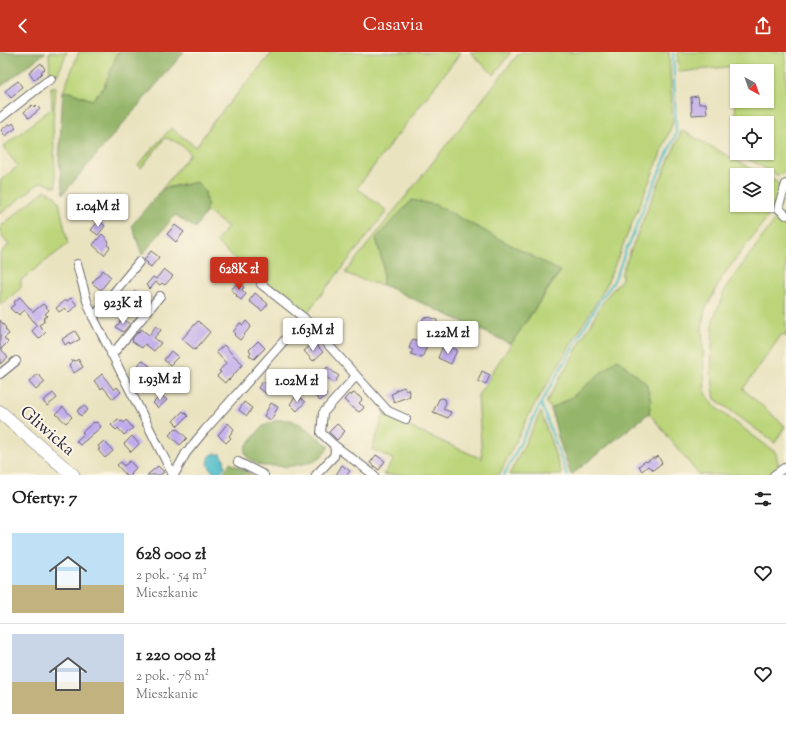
<!DOCTYPE html>
<html lang="pl">
<meta charset="utf-8">
<style>
body{margin:0;font-family:"Sorts Mill Goudy",serif;background:#f2f2f2;color:#222;height:100vh;display:flex;flex-direction:column;font-size:15px;white-space:nowrap}
*{box-sizing:border-box;margin:0}
p{font-size:13px;color:#767676}
.icon{flex:none;width:22px;height:22px;fill:none;stroke:currentColor;stroke-width:2;stroke-linecap:round;stroke-linejoin:round}
.map{position:relative;height:423px;overflow:hidden}
.sheet{display:flex;flex-direction:column;background:#fff;flex:1}
.sheet>*{flex:none}
.needle{width:26px;rotate:140deg}
.buttons{position:absolute;left:730px;top:12px;display:grid;gap:8px}
.buttons a{display:grid;place-items:center;width:44px;height:44px;border-radius:0px;background:#fff;box-shadow:0 1px 3px #0004;font-size:20px}
.price{position:absolute;translate:-50% -34px;padding:0 9px;border-radius:4px;background:#fff;color:#222;font-size:13px;line-height:26px;filter:drop-shadow(0 1px 2px #0008)}
.price::after{content:'';position:absolute;left:50%;top:24px;width:12px;height:9px;margin-left:-6px;background:inherit;clip-path:polygon(0 0,100% 0,50% 100%)}
.price.current{background:#c8321e;color:#fff}
ul{padding:0;list-style:none}
li{display:flex;align-items:center;gap:12px;height:100px;padding:0 12px}
li+li{border-top:1px solid #e0e0e0}
li span{display:grid;place-items:center;flex:none;width:112px;height:80px;border-radius:0px;color:#555}
li>.icon{margin-inline-start:auto}
span .icon{width:48px;height:48px;fill:#fffc;stroke-width:1}
li b{font-size:17px}
h2{display:flex;justify-content:space-between;align-items:center;height:48px;padding:0 12px;font-size:17px}
header{display:flex;justify-content:space-between;align-items:center;height:52px;padding:0 12px;background:#c8321e;color:#fff;font-size:18px;font-weight:600}
.map>svg:first-child{display:block}
.green{fill:#bcd57a;stroke:#6f7c5a;fill-rule:evenodd}
.forest{fill:#95b66a;stroke:#5c6c52}
.water{fill:#51beca;stroke:#3a7082}
.lines{fill:none;stroke-linecap:round;stroke-linejoin:round}
.stream{stroke:#51beca;stroke-width:2}
.building{fill:#c0acec}
.minor-casing{stroke:#68666a;stroke-width:10}
.primary-casing{stroke:#68666a;stroke-width:14}
.minor{stroke:#fff;stroke-width:8}
.primary{stroke:#fff;stroke-width:13}
.labels{text-anchor:middle;stroke-width:4;stroke-linejoin:round;paint-order:stroke}
.street-label{font-size:17px;fill:#22223b;stroke:#fcf5e5}
</style>
<header><svg class="icon" aria-label="back" viewBox="0 0 24 24"><path d="M15 5l-7 7 7 7"/></svg>Casavia<svg class="icon" aria-label="share" viewBox="0 0 24 24"><path d="M12 15V3M7 8l5-5 5 5M5 13v7h14v-7"/></svg></header>
<div class="map">
<svg width="786" height="423" viewBox="0 0 786 423">
<rect width="100%" height="100%" fill="#fcf5e5"/>
<filter id="ink" filterUnits="userSpaceOnUse"><feTurbulence type="fractalNoise" baseFrequency=".025" numOctaves="2"/><feDisplacementMap in="SourceGraphic" scale="8" xChannelSelector="R" yChannelSelector="G"/><feConvolveMatrix kernelMatrix="1 2 1 2 8 2 1 2 1" color-interpolation-filters="sRGB"/></filter>
<filter id="wash" filterUnits="userSpaceOnUse"><feTurbulence type="fractalNoise" baseFrequency=".012" numOctaves="4" result="noise"/><feDisplacementMap in="SourceGraphic" scale="16" xChannelSelector="R" yChannelSelector="G"/><feGaussianBlur stdDeviation="0.9" result="paint"/><feColorMatrix in="noise" values="0 0 0 0 0 0 0 0 0 0 0 0 0 0 0 0 0 1.4 0 .05"/><feComposite in="paint" operator="in"/></filter>
<g filter="url(#wash)">
<rect width="100%" height="100%" fill="#eae3c0"/>
<!-- green -->
<g class="green">
<polygon points="49,0 67,0 58,22 50,24"/>
<polygon points="79,0 118,0 104,35 92,48 70,40 63,40"/>
<path d="M273,0H461L357,136L387,159L306,262L260,228L216,190L228,175L205,158V140L183,132L162,137L190,102C184,94 175,88 165,86L141,116L138,113L171,76L196,95L213,70Z"/>
<polygon points="470,0 511,0 494,23"/>
<polygon points="520,0 669,0 673,70 657,111 606,234 530,361 499,423 383,423 394,408 372,397 385,359 407,370 405,373 482,407 478,343 486,332 490,323 560,220 376,186 383,213 383,233 368,230 345,221"/>
<path d="M677,0H786V121L777,123L737,101H767V71H737V101L735,100L736,14L679,20ZM737,19H767V49H737Z"/>
<polygon points="51,35 56,35 53,69 54,100 56,135 41,130 0,162 0,129 18,114 3,95 52,56"/>
<polygon points="681,78 763,123 737,123 737,153 767,153 767,125 777,130 781,137 772,159 722,225 705,259 702,274 705,341 719,358 776,401 779,416 769,423 699,423 649,361 651,349 618,307 572,345 551,357 546,351 606,245 622,227 622,220 655,139 679,85"/>
<polygon points="45,138 55,144 59,150 68,192 21,228 21,236 0,253 0,201 9,193 0,182 0,175"/>
<polygon points="778,164 786,171 786,285 782,282 743,337 785,374 775,391 715,347 711,321 713,268 726,235"/>
<polygon points="541,360 562,423 509,423"/>
</g>
<!-- forest -->
<g class="forest">
<polygon points="0,0 46,0 0,35"/>
<polygon points="118,0 184,0 63,142 59,108 63,40 70,40 92,48 104,35"/>
<polygon points="197,130 205,140 206,149 208,153 205,158 207,159 195,176 175,163 142,203 132,173 162,137"/>
<polygon points="412,148 436,153 560,219 511,292 383,233 383,213 376,186"/>
<polygon points="617,307 646,331 651,349 649,361 571,423 559,388 551,357 572,345"/>
<polygon points="277,368 291,368 302,373 329,394 323,403 314,410 286,415 277,414 262,414 257,412 247,405 245,400 246,394 262,375"/>
<polygon points="230,411 253,423 222,423"/>
</g>
<!-- water -->
<polygon class="water" points="214,402 221,402 224,407 225,415 218,423 215,423 208,413 209,404"/>
<g class="lines">
<!-- stream -->
<g class="stream">
<polyline points="541,351 567,423"/>
<path d="M504,423L541,351L599,250C602,243 608,239 612,232C619,221 622,207 627,195L629,193L645,152L674,87L676,82V75L673,0"/>
</g>
</g>
<g id="blocks">
<!-- building -->
<g class="building">
<polygon points="41,11 45,17 41,20 42,21 34,28 29,21"/>
<polygon points="18,29 22,35 18,38 19,39 11,46 5,39"/>
<polygon points="698,44 699,52 706,51 707,62 692,63 691,45"/>
<polygon points="32,53 34,55 36,53 40,57 29,66 24,60"/>
<polygon points="13,71 16,76 5,84 1,78 9,72 11,73"/>
<polygon points="99,168 105,174 98,183 91,178"/>
<polygon points="175,173 184,180 176,190 167,182"/>
<polygon points="102,182 107,187 106,188 109,190 107,193 110,195 104,203 93,193"/>
<polygon points="151,199 159,205 151,215 147,212 148,211 144,208"/>
<polygon points="164,217 173,224 165,233 162,231 160,233 156,230 150,237 146,233 153,225 156,227"/>
<polygon points="103,218 111,225 101,238 92,231"/>
<polygon points="238,230 244,235 242,238 246,242 241,248 236,244 237,243 231,238"/>
<polygon points="135,239 148,250 140,260 136,257 129,265 112,251 118,244 124,249 130,241 132,243"/>
<polygon points="255,241 268,252 262,259 249,249"/>
<polygon points="20,245 33,260 43,252 49,258 45,262 47,264 43,267 45,269 39,273 46,280 39,287 32,279 37,274 25,258 19,263 16,260 15,261 10,256 15,252 14,250"/>
<polygon points="71,246 77,253 69,260 65,256 59,260 56,256 66,248 67,249"/>
<polygon points="424,265 428,266 429,265 437,268 436,273 439,274 436,280 433,279 422,306 411,302 413,298 409,296 413,287 418,289 424,275 420,274"/>
<polygon points="122,267 130,272 123,280 116,275"/>
<polygon points="0,268 6,276 5,277 9,282 4,286 8,290 1,297 8,305 0,312"/>
<polygon points="198,269 210,280 195,298 182,287"/>
<polygon points="246,269 251,274 240,288 234,283 235,282 233,280 240,271 243,273"/>
<polygon points="156,274 161,278 154,286 161,291 154,299 145,292 142,296 132,289 133,288 132,287 139,279 139,280 141,277 149,283"/>
<polygon points="75,279 80,287 70,293 69,290 65,293 62,287"/>
<polygon points="258,289 265,296 254,307 249,303 251,300 249,298"/>
<polygon points="314,291 323,300 313,309 304,299"/>
<polygon points="224,293 232,302 243,312 229,328 228,327 225,331 217,324 221,320 219,319 226,311 216,300"/>
<polygon points="448,294 457,298 451,312 438,306 442,296 446,298"/>
<polygon points="171,299 178,305 170,313 164,308"/>
<polygon points="78,307 83,315 74,321 69,313 71,311 72,308 76,309"/>
<polygon points="142,308 150,314 144,323 136,316"/>
<polygon points="327,315 339,324 334,331 322,322"/>
<polygon points="179,319 187,326 177,337 169,330"/>
<polygon points="482,319 490,323 486,332 478,329"/>
<polygon points="38,322 45,330 36,338 29,330"/>
<polygon points="102,322 114,338 117,335 121,340 113,347 103,335 101,337 94,329"/>
<polygon points="263,329 270,336 267,342 258,336"/>
<polygon points="316,331 327,342 320,349 309,338"/>
<polygon points="404,335 406,338 408,337 410,344 394,350 391,342 396,340 396,338"/>
<polygon points="53,341 57,346 47,354 43,349"/>
<polygon points="353,341 359,344 362,348 359,351 364,355 363,357 359,360 348,352 349,352 344,348 349,342 351,344"/>
<polygon points="161,343 167,348 158,356 153,351"/>
<polygon points="297,343 305,350 297,359 290,352"/>
<polygon points="442,346 445,347 446,351 443,357 451,360 448,366 433,360 439,347"/>
<polygon points="244,350 252,356 247,364 239,358"/>
<polygon points="271,351 278,355 271,368 264,364"/>
<polygon points="84,353 88,358 81,364 77,359"/>
<polygon points="63,355 72,365 66,371 56,362"/>
<polygon points="183,359 188,364 178,374 173,369"/>
<polygon points="118,367 121,370 122,369 124,371 126,368 133,376 124,383 118,376 116,378 111,373"/>
<polygon points="94,370 95,371 97,370 101,375 80,393 76,389 84,382 82,380"/>
<polygon points="228,371 234,377 229,384 231,386 226,391 218,383"/>
<polygon points="337,372 345,379 337,388 329,380"/>
<polygon points="176,376 187,386 180,393 169,383"/>
<polygon points="132,384 139,392 131,400 124,392"/>
<polygon points="104,389 113,399 105,406 98,398 100,397 98,394"/>
<polygon points="376,403 385,409 379,418 370,411"/>
<polygon points="658,404 662,411 653,418 651,416 650,416 648,414 642,419 639,414 645,409 647,410 652,406 656,406"/>
<polygon points="130,409 136,416 131,421 132,423 126,423 117,413 121,410 124,414"/>
<polygon points="342,413 350,419 347,423 336,423"/>
<polygon points="158,414 164,420 160,423 147,423"/>
</g>
</g>
</g>
<g filter="url(#ink)">
<use href="#blocks" fill-opacity="0" stroke="#68666a" stroke-width="1"/>
<g class="lines">
<!-- minor casing -->
<g class="minor-casing">
<g id="minor">
<polyline points="0,66 46,30 51,27"/>
<polyline points="786,132 778,156 786,163"/>
<polyline points="77,212 87,249 93,265 173,423"/>
<polyline points="261,232 304,266 388,359 406,367"/>
<polyline points="93,265 97,261 139,210"/>
<polyline points="111,302 116,298 160,244"/>
<polyline points="0,322 16,309"/>
<polyline points="356,324 323,361 321,381 334,393 374,423"/>
<polyline points="238,410 264,423"/>
<polyline points="174,423 186,401 205,378 304,266"/>
<polyline points="316,423 334,404 335,399 334,393"/>
<polyline points="774,423 784,416 786,417"/>
</g>
</g>
<!-- primary casing -->
<g class="primary-casing">
<polyline id="primary" points="0,360 73,423"/>
</g>
<!-- minor -->
<use href="#minor" class="minor"/>
<!-- primary -->
<use href="#primary" class="primary"/>
</g>
</g>
<g class="labels">
<!-- street labels -->
<g class="street-label">
<text transform="translate(48 378) rotate(41)" y="6">Gliwicka</text>
</g>
</g>
</svg>
<div class="buttons">
<a><svg class="needle" viewBox="-14 -14 28 28"><path d="M0-13l5 13h-10z" fill="#e53935"/><path d="M0 13l5-13h-10z" fill="#767676"/></svg></a>
<a><svg class="icon" aria-label="locate" viewBox="0 0 24 24"><circle cx="12" cy="12" r="6"/><path d="M12 2v4M12 18v4M2 12h4M18 12h4"/></svg></a>
<a><svg class="icon" aria-label="layers" viewBox="0 0 24 24"><path d="M12 4l9 5-9 5-9-5zM3 14l9 5 9-5"/></svg></a>
</div>
<b class="price" style="left:98px;top:176px">1.04M zł</b>
<b class="price current" style="left:239px;top:239px">628K zł</b>
<b class="price" style="left:123px;top:273px">923K zł</b>
<b class="price" style="left:313px;top:300px">1.63M zł</b>
<b class="price" style="left:448px;top:303px">1.22M zł</b>
<b class="price" style="left:160px;top:349px">1.93M zł</b>
<b class="price" style="left:297px;top:351px">1.02M zł</b>
</div>
<section class="sheet">
<h2>Oferty: 7<svg class="icon" aria-label="filters" viewBox="0 0 24 24"><path d="M4 7h16M4 17h16"/><circle cx="9" cy="7" r="2"/><circle cx="15" cy="17" r="2"/></svg></h2>
<ul>
<li><span style="background:linear-gradient(#bfe0f5 65%,#c2b280 0)"><svg class="icon" aria-label="home" viewBox="0 0 24 24"><path d="M3 11l9-7 9 7M6 9v11h12V9"/></svg></span><div><b>628 000 zł</b><p>2 pok. · 54 m²</p><p>Mieszkanie</p></div><svg class="icon" aria-label="heart" viewBox="0 0 24 24"><path d="M12 20l-8-8c-3-5 5-10 8-4 3-6 11-1 8 4z"/></svg></li>
<li><span style="background:linear-gradient(#c9d6e8 60%,#c2b280 0)"><svg class="icon" aria-label="home" viewBox="0 0 24 24"><path d="M3 11l9-7 9 7M6 9v11h12V9"/></svg></span><div><b>1 220 000 zł</b><p>2 pok. · 78 m²</p><p>Mieszkanie</p></div><svg class="icon" aria-label="heart" viewBox="0 0 24 24"><path d="M12 20l-8-8c-3-5 5-10 8-4 3-6 11-1 8 4z"/></svg></li>
</ul>
</section>
